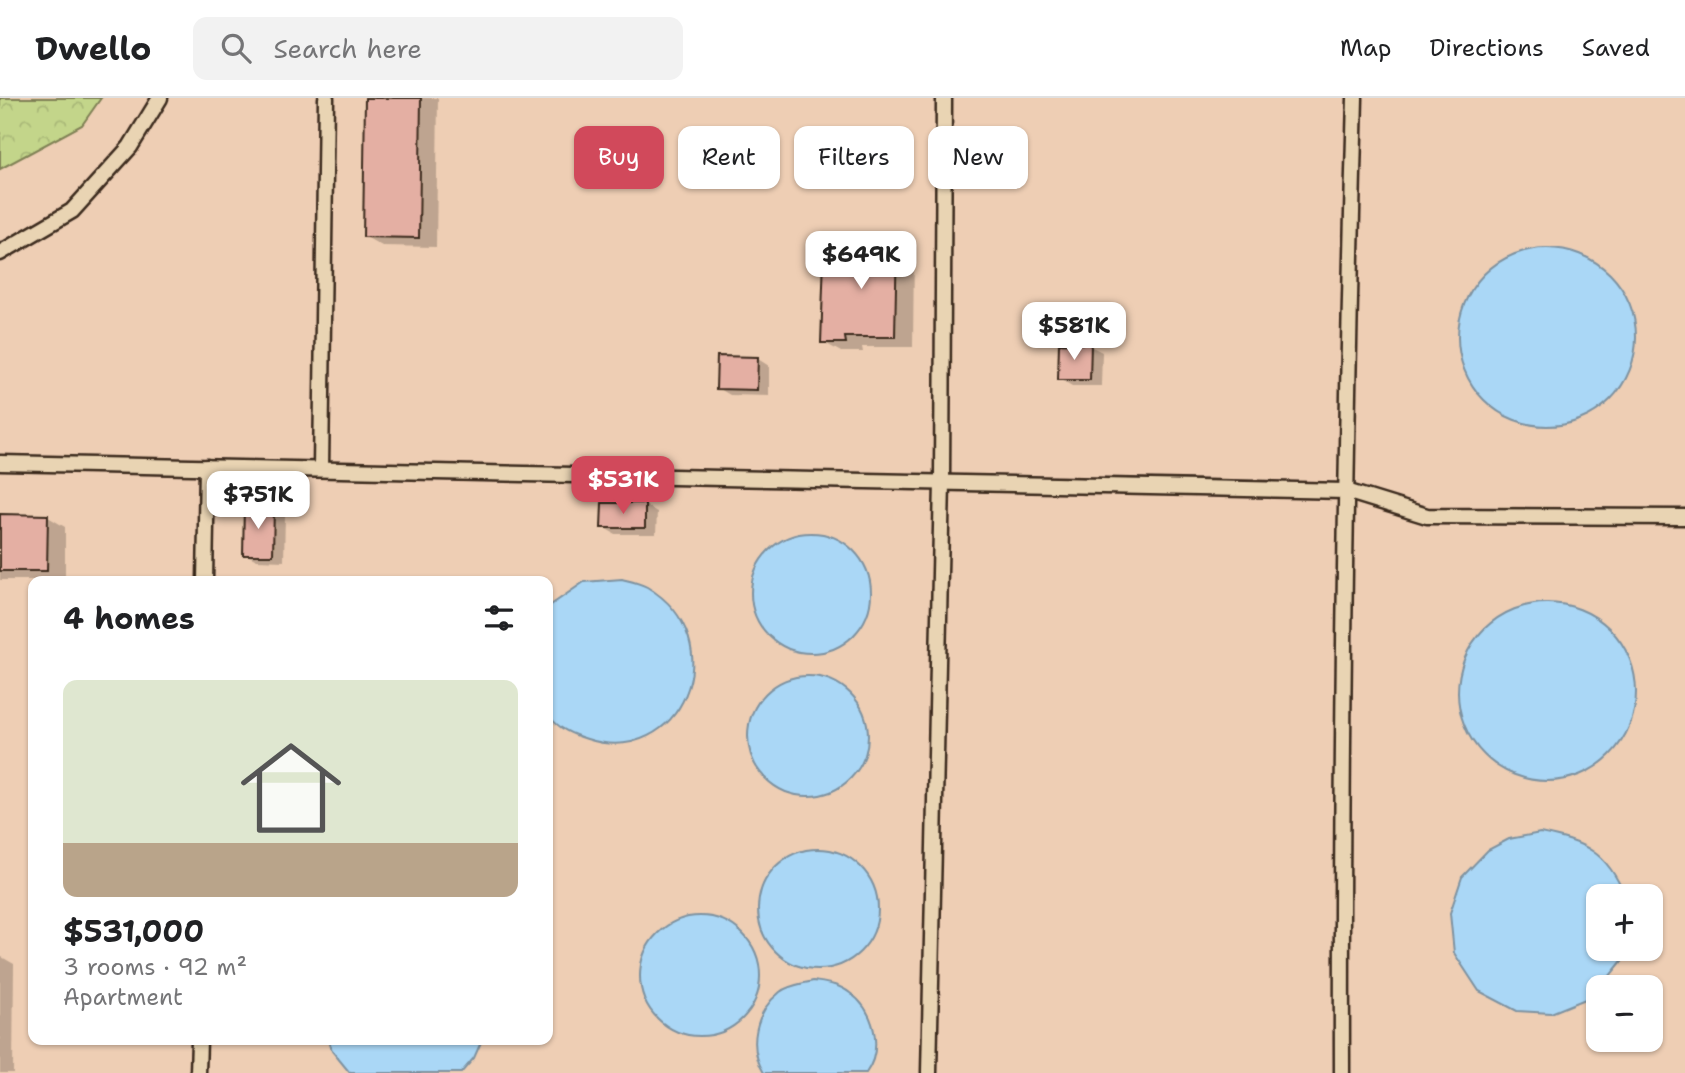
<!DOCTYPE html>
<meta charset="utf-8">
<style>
body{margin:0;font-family:"Shantell Sans",sans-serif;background:#f2f2f2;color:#202124;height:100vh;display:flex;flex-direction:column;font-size:26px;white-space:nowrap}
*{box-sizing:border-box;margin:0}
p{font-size:23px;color:#757577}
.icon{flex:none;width:38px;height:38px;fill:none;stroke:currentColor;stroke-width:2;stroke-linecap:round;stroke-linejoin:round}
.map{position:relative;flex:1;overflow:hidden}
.side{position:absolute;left:28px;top:478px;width:525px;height:469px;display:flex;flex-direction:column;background:#fff;border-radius:14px;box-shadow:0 2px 5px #0004}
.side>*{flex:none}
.top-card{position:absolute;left:574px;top:28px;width:665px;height:63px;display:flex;gap:14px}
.controls{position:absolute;left:1586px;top:786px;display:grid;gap:14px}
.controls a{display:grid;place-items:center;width:77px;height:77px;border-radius:14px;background:#fff;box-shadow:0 2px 5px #0004;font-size:35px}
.price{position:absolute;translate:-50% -60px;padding:0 16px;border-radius:14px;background:#fff;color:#222;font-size:23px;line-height:46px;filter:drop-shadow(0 2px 4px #0008)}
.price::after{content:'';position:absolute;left:50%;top:42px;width:21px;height:16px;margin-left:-10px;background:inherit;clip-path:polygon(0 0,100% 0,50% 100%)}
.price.current{background:#d1495b;color:#fff}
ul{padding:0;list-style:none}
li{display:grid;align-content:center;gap:14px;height:371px;padding:0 35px}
li span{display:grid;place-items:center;height:217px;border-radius:14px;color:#555}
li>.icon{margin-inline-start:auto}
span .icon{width:126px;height:126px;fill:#fffc;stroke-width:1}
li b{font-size:30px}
h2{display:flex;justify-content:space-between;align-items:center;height:84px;padding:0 35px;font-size:30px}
.pill{padding:0 24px;border-radius:14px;background:#fff;box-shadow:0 2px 5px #0004;font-size:24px;line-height:63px}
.pill.current{background:#d1495b;color:#fff}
header{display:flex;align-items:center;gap:42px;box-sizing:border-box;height:98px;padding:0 35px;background:#fff;border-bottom:2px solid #e0e0e0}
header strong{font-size:33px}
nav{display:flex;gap:38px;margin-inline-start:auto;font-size:24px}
.search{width:490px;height:63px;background:#f2f2f2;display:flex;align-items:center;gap:18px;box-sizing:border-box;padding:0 24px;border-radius:14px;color:#757577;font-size:26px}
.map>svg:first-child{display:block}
.forest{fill:url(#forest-crowns);stroke:#7f8054;stroke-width:2}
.water{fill:#aad7f6;stroke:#7e92a0;stroke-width:2}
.shadow{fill:#0003}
.building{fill:#e4afa3;stroke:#3b2a1e;stroke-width:2}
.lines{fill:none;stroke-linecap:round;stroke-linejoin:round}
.service-casing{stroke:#3b2a1e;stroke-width:19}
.service{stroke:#e9d4b3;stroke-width:14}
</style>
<header>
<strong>Dwello</strong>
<div class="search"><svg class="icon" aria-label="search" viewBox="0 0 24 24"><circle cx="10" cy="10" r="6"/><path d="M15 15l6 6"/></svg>Search here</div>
<nav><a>Map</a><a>Directions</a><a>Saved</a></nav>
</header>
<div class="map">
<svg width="1685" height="975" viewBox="0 0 1685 975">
<defs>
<pattern id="forest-crowns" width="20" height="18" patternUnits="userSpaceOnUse" patternTransform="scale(1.75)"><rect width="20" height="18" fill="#c3d58a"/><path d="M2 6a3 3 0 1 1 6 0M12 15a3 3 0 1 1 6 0" fill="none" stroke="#a8b777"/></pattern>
</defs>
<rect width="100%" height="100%" fill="#eeceb4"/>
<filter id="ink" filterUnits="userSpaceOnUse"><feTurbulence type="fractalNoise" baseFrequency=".0143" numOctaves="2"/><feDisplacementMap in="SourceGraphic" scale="14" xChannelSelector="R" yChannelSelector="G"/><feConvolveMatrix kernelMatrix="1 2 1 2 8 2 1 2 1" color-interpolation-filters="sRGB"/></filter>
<g filter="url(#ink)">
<!-- forest -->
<polygon class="forest" points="0,0 101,0 82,27 0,71"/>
<!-- water -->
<g class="water">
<circle cx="1547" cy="239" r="89"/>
<circle cx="811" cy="495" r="60"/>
<path d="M622,481C630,483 640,485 647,489C737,543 680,672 587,641C571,636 559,631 548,617V509L584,484Z"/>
<circle cx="1547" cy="594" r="89"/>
<circle cx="808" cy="638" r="60"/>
<path d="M1540,735C1584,744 1607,753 1625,798H1598V850L1625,851L1622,863L1601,889H1598L1593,898L1551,915L1517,913L1479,893L1454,855L1450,815L1462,779L1488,752L1509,741Z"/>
<circle cx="818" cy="811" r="60"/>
<circle cx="700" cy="878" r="60"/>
<path d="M813,883C826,885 839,886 850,895C874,912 884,950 866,975H764C747,947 756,913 780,894C789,887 802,886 813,883Z"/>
<polygon points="329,942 482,942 474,960 461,975 350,975 332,953"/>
</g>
<!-- shadow -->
<g class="shadow">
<polygon points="366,0 438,0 436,149 382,148 364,138"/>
<polygon points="896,141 914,151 913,249 862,249 863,254 841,254 823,244 850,162"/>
<polygon points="1090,248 1102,254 1101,288 1072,288 1060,281"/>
<polygon points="758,261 769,268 769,298 730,297 718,290"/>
<polygon points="645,407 657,414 656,436 615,436 603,429"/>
<polygon points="273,410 285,417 284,463 257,462 245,456"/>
<polygon points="0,418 48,419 65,429 65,482 0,482"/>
<polygon points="0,858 14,866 13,975 0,975"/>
</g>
<!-- building -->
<g class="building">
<polygon points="365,0 421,0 419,140 363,139"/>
<polygon points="849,139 897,139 895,239 845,239 846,245 821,245 824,160 849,160"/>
<polygon points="1059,245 1091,246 1090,282 1058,282"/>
<polygon points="717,258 758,259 757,292 716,291"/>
<polygon points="602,405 645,405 645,430 601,430"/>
<polygon points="244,408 274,408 273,457 243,457"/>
<polygon points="0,416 48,417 47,473 0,473"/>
</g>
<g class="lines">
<!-- service casing -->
<g class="service-casing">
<g id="service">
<polyline points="0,155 72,113 130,49 160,0"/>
<polyline points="0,365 1346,393 1427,418 1685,419"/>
<polyline points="321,371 326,0"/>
<polyline points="205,483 207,369"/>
<polyline points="198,975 199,942"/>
<polyline points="929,975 942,384 944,0"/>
<path d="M1342,975C1341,650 1346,325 1355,0"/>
</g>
</g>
<!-- service -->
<use href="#service" class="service"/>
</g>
</g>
</svg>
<div class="controls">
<a>+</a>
<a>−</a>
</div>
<b class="price" style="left:861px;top:193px">$649K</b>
<b class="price" style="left:1074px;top:264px">$581K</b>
<b class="price current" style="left:623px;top:418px">$531K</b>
<b class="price" style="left:258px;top:433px">$751K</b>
<div class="top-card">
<a class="pill current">Buy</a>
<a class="pill">Rent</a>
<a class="pill">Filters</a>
<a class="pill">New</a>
</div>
<section class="side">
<h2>4 homes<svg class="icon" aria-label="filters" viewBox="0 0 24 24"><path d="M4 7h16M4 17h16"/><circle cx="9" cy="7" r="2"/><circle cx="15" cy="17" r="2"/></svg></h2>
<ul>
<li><span style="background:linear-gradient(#dfe7d0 75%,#b9a48a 0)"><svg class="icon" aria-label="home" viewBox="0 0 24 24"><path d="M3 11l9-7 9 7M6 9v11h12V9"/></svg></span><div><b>$531,000</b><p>3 rooms · 92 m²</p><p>Apartment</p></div></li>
</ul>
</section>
</div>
